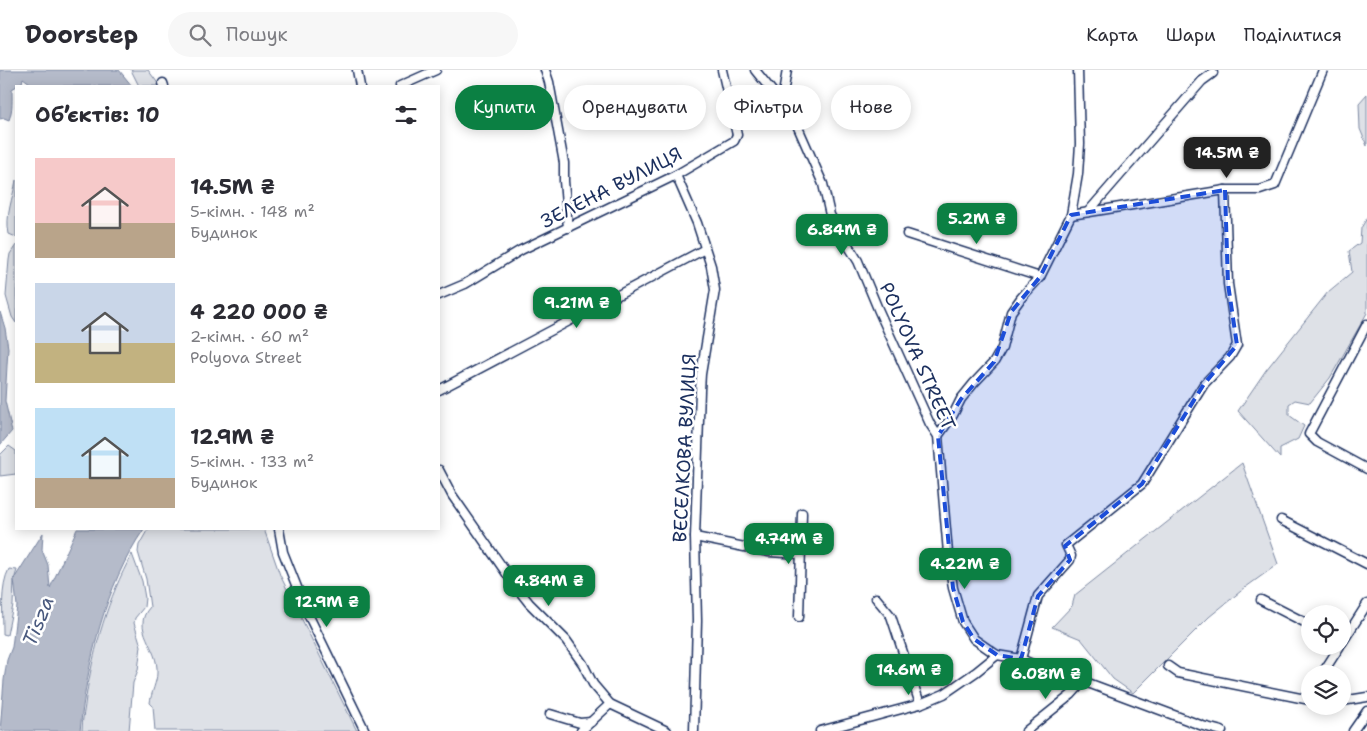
<!DOCTYPE html>
<html lang="uk">
<meta charset="utf-8">
<style>
body{margin:0;font-family:"Shantell Sans",sans-serif;background:#f7f7f7;color:#2b2b33;height:100vh;display:flex;flex-direction:column;font-size:19px;white-space:nowrap}
*{box-sizing:border-box;margin:0}
p{font-size:16px;color:#7c7c81}
.icon{flex:none;width:28px;height:28px;fill:none;stroke:currentColor;stroke-width:2;stroke-linecap:round;stroke-linejoin:round}
.map{position:relative;flex:1;overflow:hidden}
.sheet{position:absolute;left:15px;top:15px;width:425px;height:445px;display:flex;flex-direction:column;background:#fff;border-radius:0px;box-shadow:0 2px 12px #0003}
.sheet>*{flex:none}
.guide{position:absolute;left:455px;top:15px;width:475px;height:45px;display:flex;gap:10px}
.buttons{position:absolute;left:1301px;top:535px;display:grid;gap:10px}
.buttons a{display:grid;place-items:center;width:50px;height:50px;border-radius:50%;background:#fff;box-shadow:0 2px 12px #0003;font-size:25px}
.price{position:absolute;translate:-50% -42px;padding:0 11px;border-radius:10px;background:#0b8043;color:#fff;font-size:16px;line-height:32px;filter:drop-shadow(0 1px 2px #0008)}
.price::after{content:'';position:absolute;left:50%;top:30px;width:15px;height:11px;margin-left:-8px;background:inherit;clip-path:polygon(0 0,100% 0,50% 100%)}
.price.selected{background:#222;color:#fff}
ul{padding:0;list-style:none}
li{display:flex;align-items:center;gap:15px;height:125px;padding:0 20px}
li span{display:grid;place-items:center;flex:none;width:140px;height:100px;border-radius:0px;color:#555}
li>.icon{margin-inline-start:auto}
span .icon{width:60px;height:60px;fill:#fffc;stroke-width:1}
li b{font-size:21px}
h2{display:flex;justify-content:space-between;align-items:center;height:60px;padding:0 20px;font-size:21px}
.chip{padding:0 18px;border-radius:22px;background:#fff;box-shadow:0 2px 12px #0003;font-size:18px;line-height:45px}
.chip.selected{background:#0b8043;color:#fff}
header{display:flex;align-items:center;gap:30px;box-sizing:border-box;height:70px;padding:0 25px;background:#fff;border-bottom:1px solid #e1e1e2}
header strong{font-size:24px}
nav{display:flex;gap:28px;margin-inline-start:auto;font-size:18px}
.search{width:350px;height:45px;background:#f7f7f7;display:flex;align-items:center;gap:12px;box-sizing:border-box;padding:0 18px;border-radius:28px;color:#7c7c81;font-size:19px}
.map>svg:first-child{display:block}
.green{fill:#dee1e7;stroke:#7c88a2}
.water{fill:#b5bbca;stroke:#77839f}
.lines{fill:none;stroke-linecap:round;stroke-linejoin:round}
.street-casing{stroke:#1b2f5e;stroke-width:11}
.street{stroke:#fff;stroke-width:8}
.marked{fill:#1d4ed8;fill-opacity:0.2;stroke:#1d4ed8;stroke-width:4;stroke-dasharray:10 6;stroke-linejoin:round}
.labels{text-anchor:middle;stroke-width:5;stroke-linejoin:round;paint-order:stroke}
.street-label{font-size:19px;fill:#1b2f5e;stroke:#fff}
.water-label{font-size:20px;font-style:italic;fill:#49597e;stroke:#fff}
</style>
<header>
<strong>Doorstep</strong>
<div class="search"><svg class="icon" aria-label="search" viewBox="0 0 24 24"><circle cx="10" cy="10" r="6"/><path d="M15 15l6 6"/></svg>Пошук</div>
<nav><a>Карта</a><a>Шари</a><a>Поділитися</a></nav>
</header>
<div class="map">
<svg width="1367" height="661" viewBox="0 0 1367 661">
<rect width="100%" height="100%" fill="#fff"/>
<filter id="ink" filterUnits="userSpaceOnUse"><feTurbulence type="fractalNoise" baseFrequency=".02" numOctaves="2"/><feDisplacementMap in="SourceGraphic" scale="10" xChannelSelector="R" yChannelSelector="G"/><feConvolveMatrix kernelMatrix="1 2 1 2 8 2 1 2 1" color-interpolation-filters="sRGB"/></filter>
<g filter="url(#ink)">
<!-- green -->
<g class="green">
<polygon points="131,0 148,0 160,16 139,16"/>
<polygon points="1367,24 1367,76 1360,59 1359,33"/>
<path d="M16,110V167L9,164C5,146 13,128 16,110Z"/>
<polygon points="1367,148 1367,243 1330,308 1310,333 1295,330 1289,334 1289,345 1304,356 1298,369 1280,378 1280,388 1238,341 1266,300 1328,222 1352,202 1349,181 1360,173 1361,158"/>
<polygon points="16,175 16,253 12,247 6,226 9,190 10,184"/>
<polygon points="9,376 16,381 16,404 0,406 0,385"/>
<polygon points="1242,393 1278,494 1246,517 1209,547 1133,623 1113,609 1081,569 1052,557 1072,536 1075,525"/>
<path d="M148,459H264L280,505L357,661H155L153,636L150,633C151,623 157,612 157,603C159,577 130,559 150,537L146,509L138,482L139,475Z"/>
<path d="M132,484L142,511L145,528L144,537L135,548L134,553L141,576L138,600L133,613L129,661H82C82,649 85,638 86,627C94,577 108,528 132,484Z"/>
<path d="M9,499L17,500L14,510L13,535L7,565L3,564V561C3,542 0,516 9,499Z"/>
</g>
<!-- water -->
<g class="water">
<path d="M0,0H119L132,16H34L23,8L22,13L12,19C12,30 13,39 9,50L4,48L0,49Z"/>
<polygon points="0,242 5,258 8,278 5,331 12,361 0,375"/>
<path d="M77,459H144C105,516 87,593 80,661H0L4,610L7,590L12,577L17,536L14,509L43,463L42,480L48,495L50,518Z"/>
</g>
<g class="lines">
<!-- street casing -->
<g class="street-casing">
<g id="street">
<polyline points="357,0 360,16"/>
<polyline points="545,0 549,12 564,93 564,111 568,158"/>
<polyline points="755,0 772,21 785,33"/>
<polyline points="787,0 784,18 785,33 793,46 823,114 830,145 841,164 858,191 878,239 930,354 938,366 948,483 953,518 963,552 974,569 997,585 1021,589 1080,615"/>
<polyline points="163,13 164,16"/>
<polyline points="400,16 436,0"/>
<polyline points="676,105 697,153 711,196 715,220 701,304 700,320 695,467 697,551 694,661"/>
<polyline points="1088,142 1202,11 1213,3"/>
<polyline points="1071,145 1225,120 1260,120 1275,115 1323,0"/>
<polyline points="907,164 1040,207"/>
<polyline points="439,225 465,214 521,180 676,105 734,71 737,65 722,0"/>
<polyline points="1367,254 1309,364 1317,372 1367,399"/>
<polyline points="439,320 705,179"/>
<polyline points="938,366 953,345 961,329 974,313 994,292 1002,278 1011,242 1021,228 1040,207 1071,145 1078,104 1080,74 1078,0"/>
<polyline points="439,400 452,425 514,514 529,533 566,570 583,594 593,614 610,634 667,661"/>
<polyline points="1281,450 1367,494"/>
<polyline points="279,459 283,482 306,540 365,661"/>
<polyline points="695,467 769,482 800,484"/>
<polyline points="876,528 891,546 920,634"/>
<polyline points="1261,530 1310,555"/>
<polyline points="799,547 802,443"/>
<polyline points="1342,573 1367,534"/>
<polyline points="1021,589 1038,526 1070,490 1071,486 1066,475 1142,414 1204,314 1230,287 1237,275 1228,214 1225,120"/>
<polyline points="1168,596 1178,603 1310,630"/>
<polyline points="1322,604 1340,576"/>
<polyline points="1080,615 1088,613 1203,656 1222,661"/>
<polyline points="1342,631 1367,627"/>
<polyline points="550,644 580,653 591,652"/>
<polyline points="581,661 610,634"/>
<polyline points="820,661 920,634 944,624 976,602 997,585"/>
<polyline points="1026,661 1071,625 1080,615"/>
<polyline points="1353,661 1367,641"/>
</g>
</g>
<!-- street -->
<use href="#street" class="street"/>
</g>
</g>
<!-- marked area -->
<path class="marked" d="M1225,120L1228,214L1237,275L1204,314L1142,414L1065,476L1070,490L1038,526L1021,589L997,585L974,569L963,552L953,518L938,366L961,329L994,292L1011,242L1040,207L1071,145Z"/>
<g class="labels">
<!-- street labels -->
<g class="street-label">
<text transform="translate(611 117) rotate(-27)" y="7">ЗЕЛЕНА ВУЛИЦЯ</text>
<text transform="translate(918 286) rotate(66)" y="7">POLYOVA STREET</text>
<text transform="translate(684 378) rotate(-87)" y="7">ВЕСЕЛКОВА ВУЛИЦЯ</text>
</g>
<!-- water labels -->
<g class="water-label">
<text transform="translate(38 551) rotate(-68)" y="7">Tisza</text>
</g>
</g>
</svg>
<div class="buttons">
<a><svg class="icon" aria-label="locate" viewBox="0 0 24 24"><circle cx="12" cy="12" r="6"/><path d="M12 2v4M12 18v4M2 12h4M18 12h4"/></svg></a>
<a><svg class="icon" aria-label="layers" viewBox="0 0 24 24"><path d="M12 4l9 5-9 5-9-5zM3 14l9 5 9-5"/></svg></a>
</div>
<b class="price selected" style="left:1227px;top:109px">14.5M ₴</b>
<b class="price" style="left:977px;top:175px">5.2M ₴</b>
<b class="price" style="left:842px;top:186px">6.84M ₴</b>
<b class="price" style="left:577px;top:259px">9.21M ₴</b>
<b class="price" style="left:789px;top:495px">4.74M ₴</b>
<b class="price" style="left:965px;top:520px">4.22M ₴</b>
<b class="price" style="left:549px;top:537px">4.84M ₴</b>
<b class="price" style="left:327px;top:558px">12.9M ₴</b>
<b class="price" style="left:909px;top:626px">14.6M ₴</b>
<b class="price" style="left:1046px;top:630px">6.08M ₴</b>
<div class="guide">
<a class="chip selected">Купити</a>
<a class="chip">Орендувати</a>
<a class="chip">Фільтри</a>
<a class="chip">Нове</a>
</div>
<section class="sheet">
<h2>Об’єктів: 10<svg class="icon" aria-label="filters" viewBox="0 0 24 24"><path d="M4 7h16M4 17h16"/><circle cx="9" cy="7" r="2"/><circle cx="15" cy="17" r="2"/></svg></h2>
<ul>
<li><span style="background:linear-gradient(#f6c9c9 65%,#b9a48a 0)"><svg class="icon" aria-label="home" viewBox="0 0 24 24"><path d="M3 11l9-7 9 7M6 9v11h12V9"/></svg></span><div><b>14.5M ₴</b><p>5-кімн. · 148 m²</p><p>Будинок</p></div></li>
<li><span style="background:linear-gradient(#c9d6e8 60%,#c2b280 0)"><svg class="icon" aria-label="home" viewBox="0 0 24 24"><path d="M3 11l9-7 9 7M6 9v11h12V9"/></svg></span><div><b>4 220 000 ₴</b><p>2-кімн. · 60 m²</p><p>Polyova Street</p></div></li>
<li><span style="background:linear-gradient(#bfe0f5 70%,#b9a48a 0)"><svg class="icon" aria-label="home" viewBox="0 0 24 24"><path d="M3 11l9-7 9 7M6 9v11h12V9"/></svg></span><div><b>12.9M ₴</b><p>5-кімн. · 133 m²</p><p>Будинок</p></div></li>
</ul>
</section>
</div>
